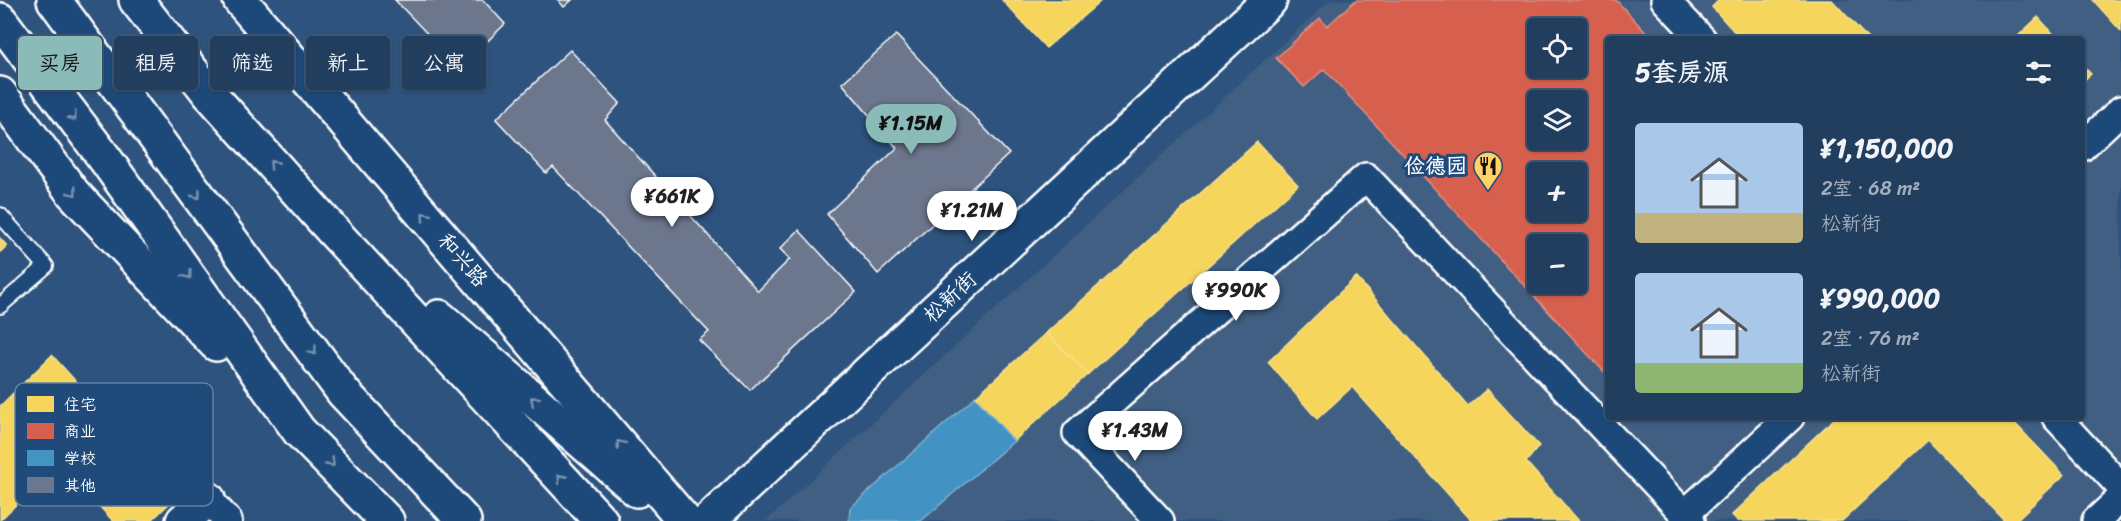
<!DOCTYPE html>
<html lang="zh">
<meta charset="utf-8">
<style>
body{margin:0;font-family:Sriracha,"LXGW WenKai TC",sans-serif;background:#2a4564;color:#f1f3f6;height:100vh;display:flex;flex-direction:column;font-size:22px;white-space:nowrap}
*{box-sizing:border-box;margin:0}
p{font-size:20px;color:#a2aebc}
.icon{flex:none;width:33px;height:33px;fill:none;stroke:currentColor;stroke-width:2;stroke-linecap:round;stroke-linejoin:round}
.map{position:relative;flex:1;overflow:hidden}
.side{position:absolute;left:1605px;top:36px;width:480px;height:384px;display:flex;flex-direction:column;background:#223e5e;border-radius:6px;box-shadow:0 2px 4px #0004,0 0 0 2px #3f5773}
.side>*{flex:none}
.top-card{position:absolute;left:18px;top:36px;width:570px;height:54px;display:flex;gap:12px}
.tools{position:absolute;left:1527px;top:18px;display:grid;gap:12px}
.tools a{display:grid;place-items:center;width:60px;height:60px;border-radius:6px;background:#223e5e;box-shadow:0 2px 4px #0004,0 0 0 2px #3f5773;font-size:30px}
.price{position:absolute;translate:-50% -51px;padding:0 14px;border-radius:21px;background:#fff;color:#222;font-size:20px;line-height:39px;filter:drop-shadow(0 2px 3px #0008)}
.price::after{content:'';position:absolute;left:50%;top:36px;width:18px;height:14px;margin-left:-9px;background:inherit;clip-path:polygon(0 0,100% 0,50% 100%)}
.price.on{background:#8bbbb9;color:#111}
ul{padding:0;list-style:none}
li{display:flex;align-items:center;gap:18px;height:150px;padding:0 30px}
li span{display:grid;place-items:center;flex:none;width:168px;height:120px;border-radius:6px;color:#555}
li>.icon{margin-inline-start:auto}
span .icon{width:72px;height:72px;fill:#fffc;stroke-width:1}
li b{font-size:26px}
h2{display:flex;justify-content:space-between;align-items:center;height:72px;padding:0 30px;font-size:26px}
.tag{padding:0 21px;border-radius:6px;background:#223e5e;box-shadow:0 2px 4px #0004,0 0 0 2px #3f5773;font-size:21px;line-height:54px}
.tag.on{background:#8bbbb9;color:#111}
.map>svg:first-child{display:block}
.built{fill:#415e82;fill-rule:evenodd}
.homes{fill:#f6d55c;stroke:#f9e28d;stroke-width:1.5}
.shops{fill:#d6604d;stroke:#e29082;stroke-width:1.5;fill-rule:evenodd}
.schools{fill:#4393c3;stroke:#7bb3d5;stroke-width:1.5}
.building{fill:#6c768c;stroke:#fff;stroke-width:1.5}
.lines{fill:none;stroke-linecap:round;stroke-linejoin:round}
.lane-casing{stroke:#fff;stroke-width:18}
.street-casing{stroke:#fff;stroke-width:32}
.secondary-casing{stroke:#fff;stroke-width:38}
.highway-casing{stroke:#fff;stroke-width:38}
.lane{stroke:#1f4a7a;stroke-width:14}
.street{stroke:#1f4a7a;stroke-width:27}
.secondary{stroke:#1f4a7a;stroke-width:33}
.highway{stroke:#1f4a7a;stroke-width:33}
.oneway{stroke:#7992af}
.labels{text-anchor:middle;stroke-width:6;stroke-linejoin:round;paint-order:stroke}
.poi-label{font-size:21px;font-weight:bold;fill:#fff;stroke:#1f4a7a;text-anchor:end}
.street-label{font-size:21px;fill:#fff;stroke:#1f4a7a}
.key{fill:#1f4a7a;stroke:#6280a2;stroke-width:1.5}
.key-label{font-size:16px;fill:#fff}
</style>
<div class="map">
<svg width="2121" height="521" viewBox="0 0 2121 521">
<rect width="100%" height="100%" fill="#2e537e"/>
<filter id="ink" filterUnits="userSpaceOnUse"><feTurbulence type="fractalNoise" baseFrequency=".0167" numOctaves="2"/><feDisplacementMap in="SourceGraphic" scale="12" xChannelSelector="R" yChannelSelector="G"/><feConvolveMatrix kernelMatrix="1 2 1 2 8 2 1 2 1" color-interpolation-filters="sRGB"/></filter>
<g filter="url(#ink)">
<!-- built -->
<path class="built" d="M1330,0H2121V521H766ZM1538,28H1576V68H1538ZM1608,39H2082V417H1608ZM1538,100H1576V140H1538ZM1538,172H1576V212H1538ZM1538,244H1576V284H1538Z"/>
<!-- homes -->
<g class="homes">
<polygon points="1002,0 1102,0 1046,48"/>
<polygon points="1719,0 1832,0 1868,39 1741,39 1712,7"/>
<polygon points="2093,0 2121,0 2121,31"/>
<polygon points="2038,17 2058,39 2015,39"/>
<polygon points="2082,65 2091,74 2082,82"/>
<polygon points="1257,142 1298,185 1088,374 1046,333"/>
<polygon points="0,238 7,246 0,252"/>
<polygon points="1356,277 1468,406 1487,389 1539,446 1526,462 1579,521 1472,521 1352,387 1317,419 1268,362"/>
<polygon points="1046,333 1088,374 1014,441 975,397"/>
<polygon points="52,355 178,495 151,521 113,521 59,463 0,520 0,406"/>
<polygon points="1836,417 2009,417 2064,475 2015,521 2005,521 1928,440 1842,521 1738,521 1732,515"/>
</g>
<!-- shops -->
<path class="shops" d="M1356,0H1616L1652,39H1608V376L1324,69L1304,87L1276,58L1320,18L1327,26ZM1538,28H1576V68H1538ZM1538,100H1576V140H1538ZM1538,172H1576V212H1538ZM1538,244H1576V284H1538Z"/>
<!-- schools -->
<polygon class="schools" points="975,397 1014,441 921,521 849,521 850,508"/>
<!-- building -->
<g class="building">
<polygon points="395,0 483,0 505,24 460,68"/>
<polygon points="558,0 572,0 564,7"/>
<polygon points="896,35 1009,154 878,274 827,214 897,148 842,83"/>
<polygon points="570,50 620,103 605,120 758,291 790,259 780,249 799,230 856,292 750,390 699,340 709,332 553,167 546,173 496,119"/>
</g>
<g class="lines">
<!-- lane casing -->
<g class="lane-casing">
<polyline id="lane" points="0,215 46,266 0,306"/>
</g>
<!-- street casing -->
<g class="street-casing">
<g id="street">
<polyline points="1665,0 1702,39"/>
<polyline points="2082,147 2121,110"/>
<polyline points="2056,417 2121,487"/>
<polyline points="208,499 228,521"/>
<polyline points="1685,514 1790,417"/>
<polyline points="1160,521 1077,433 1366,177 1691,521"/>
<polyline points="2096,521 2121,498"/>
</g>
</g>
<!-- secondary casing -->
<g class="secondary-casing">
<g id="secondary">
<polyline points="183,521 208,499"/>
<polyline points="708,521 1270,0"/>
</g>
</g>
<!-- highway casing -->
<g class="highway-casing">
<g id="highway">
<polyline points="54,0 343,392 464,521"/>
<polyline points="136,0 209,93 333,231 601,521"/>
<polyline points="240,0 685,521"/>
<polyline points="0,20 106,160 299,431 387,521"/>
<polyline points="0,94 73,193 216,344"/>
<polyline points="439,317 637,490"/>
</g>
</g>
<!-- lane -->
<use href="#lane" class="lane"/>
<!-- street -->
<use href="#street" class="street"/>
<!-- secondary -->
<use href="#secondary" class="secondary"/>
<!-- highway -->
<use href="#highway" class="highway"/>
</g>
<!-- one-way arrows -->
<defs><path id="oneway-chevron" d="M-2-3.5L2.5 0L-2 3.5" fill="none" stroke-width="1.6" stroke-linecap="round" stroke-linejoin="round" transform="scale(1.5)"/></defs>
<g class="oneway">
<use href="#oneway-chevron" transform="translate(73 117) rotate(53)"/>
<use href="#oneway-chevron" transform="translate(273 164) rotate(-132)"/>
<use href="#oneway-chevron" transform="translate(73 192) rotate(51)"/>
<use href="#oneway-chevron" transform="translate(197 195) rotate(53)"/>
<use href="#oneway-chevron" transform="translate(425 216) rotate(-131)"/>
<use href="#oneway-chevron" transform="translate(188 275) rotate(54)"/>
<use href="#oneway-chevron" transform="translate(313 351) rotate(53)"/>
<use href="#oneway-chevron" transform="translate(534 400) rotate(-139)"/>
<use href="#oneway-chevron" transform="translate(620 444) rotate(-130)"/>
<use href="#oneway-chevron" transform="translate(331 463) rotate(46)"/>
<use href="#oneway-chevron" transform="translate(561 478) rotate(-132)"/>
</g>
</g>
<!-- icons -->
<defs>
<g id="restaurant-pin" transform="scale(1.5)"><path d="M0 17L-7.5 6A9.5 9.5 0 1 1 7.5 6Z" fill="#ffd166" stroke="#1f4a7a"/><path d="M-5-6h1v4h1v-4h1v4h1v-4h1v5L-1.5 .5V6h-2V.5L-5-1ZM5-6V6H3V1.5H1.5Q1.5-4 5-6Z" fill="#111"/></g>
</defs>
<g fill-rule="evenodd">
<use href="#restaurant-pin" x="1488" y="166"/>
</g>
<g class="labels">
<!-- poi labels -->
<g class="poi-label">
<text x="1467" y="173">俭德园</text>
</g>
<!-- street labels -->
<g class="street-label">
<text transform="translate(463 260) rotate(49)" y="7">和兴路</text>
<text transform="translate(950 297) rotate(-43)" y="7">松新街</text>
</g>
</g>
<!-- legend -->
<rect x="15" y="383" width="198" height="123" rx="9" class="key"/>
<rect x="27" y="396" width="27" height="16" fill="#f6d55c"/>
<rect x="27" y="423" width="27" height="16" fill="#d6604d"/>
<rect x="27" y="450" width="27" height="16" fill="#4393c3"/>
<rect x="27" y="477" width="27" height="16" fill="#6c768c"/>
<g class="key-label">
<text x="64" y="410">住宅</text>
<text x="64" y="437">商业</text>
<text x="64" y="464">学校</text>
<text x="64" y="491">其他</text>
</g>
</svg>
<div class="tools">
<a><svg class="icon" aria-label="locate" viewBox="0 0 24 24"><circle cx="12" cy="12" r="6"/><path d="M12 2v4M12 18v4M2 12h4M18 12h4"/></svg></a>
<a><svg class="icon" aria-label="layers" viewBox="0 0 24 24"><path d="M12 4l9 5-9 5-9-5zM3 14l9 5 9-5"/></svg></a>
<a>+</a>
<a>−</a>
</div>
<b class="price on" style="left:911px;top:155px">¥1.15M</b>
<b class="price" style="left:672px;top:228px">¥661K</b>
<b class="price" style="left:972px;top:242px">¥1.21M</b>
<b class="price" style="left:1236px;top:322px">¥990K</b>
<b class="price" style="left:1135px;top:462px">¥1.43M</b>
<div class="top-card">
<a class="tag on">买房</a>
<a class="tag">租房</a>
<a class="tag">筛选</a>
<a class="tag">新上</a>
<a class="tag">公寓</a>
</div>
<section class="side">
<h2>5套房源<svg class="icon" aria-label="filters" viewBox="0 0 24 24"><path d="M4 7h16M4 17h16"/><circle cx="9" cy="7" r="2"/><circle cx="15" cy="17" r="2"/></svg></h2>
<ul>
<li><span style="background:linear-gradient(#a9c7e8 75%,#c2b280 0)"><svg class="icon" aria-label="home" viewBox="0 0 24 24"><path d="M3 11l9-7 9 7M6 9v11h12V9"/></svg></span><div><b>¥1,150,000</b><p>2室 · 68 m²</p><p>松新街</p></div></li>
<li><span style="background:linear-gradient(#a9c7e8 75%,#8fb573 0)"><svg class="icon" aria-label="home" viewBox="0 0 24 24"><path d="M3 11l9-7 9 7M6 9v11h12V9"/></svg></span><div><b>¥990,000</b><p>2室 · 76 m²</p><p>松新街</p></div></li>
</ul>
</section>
</div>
